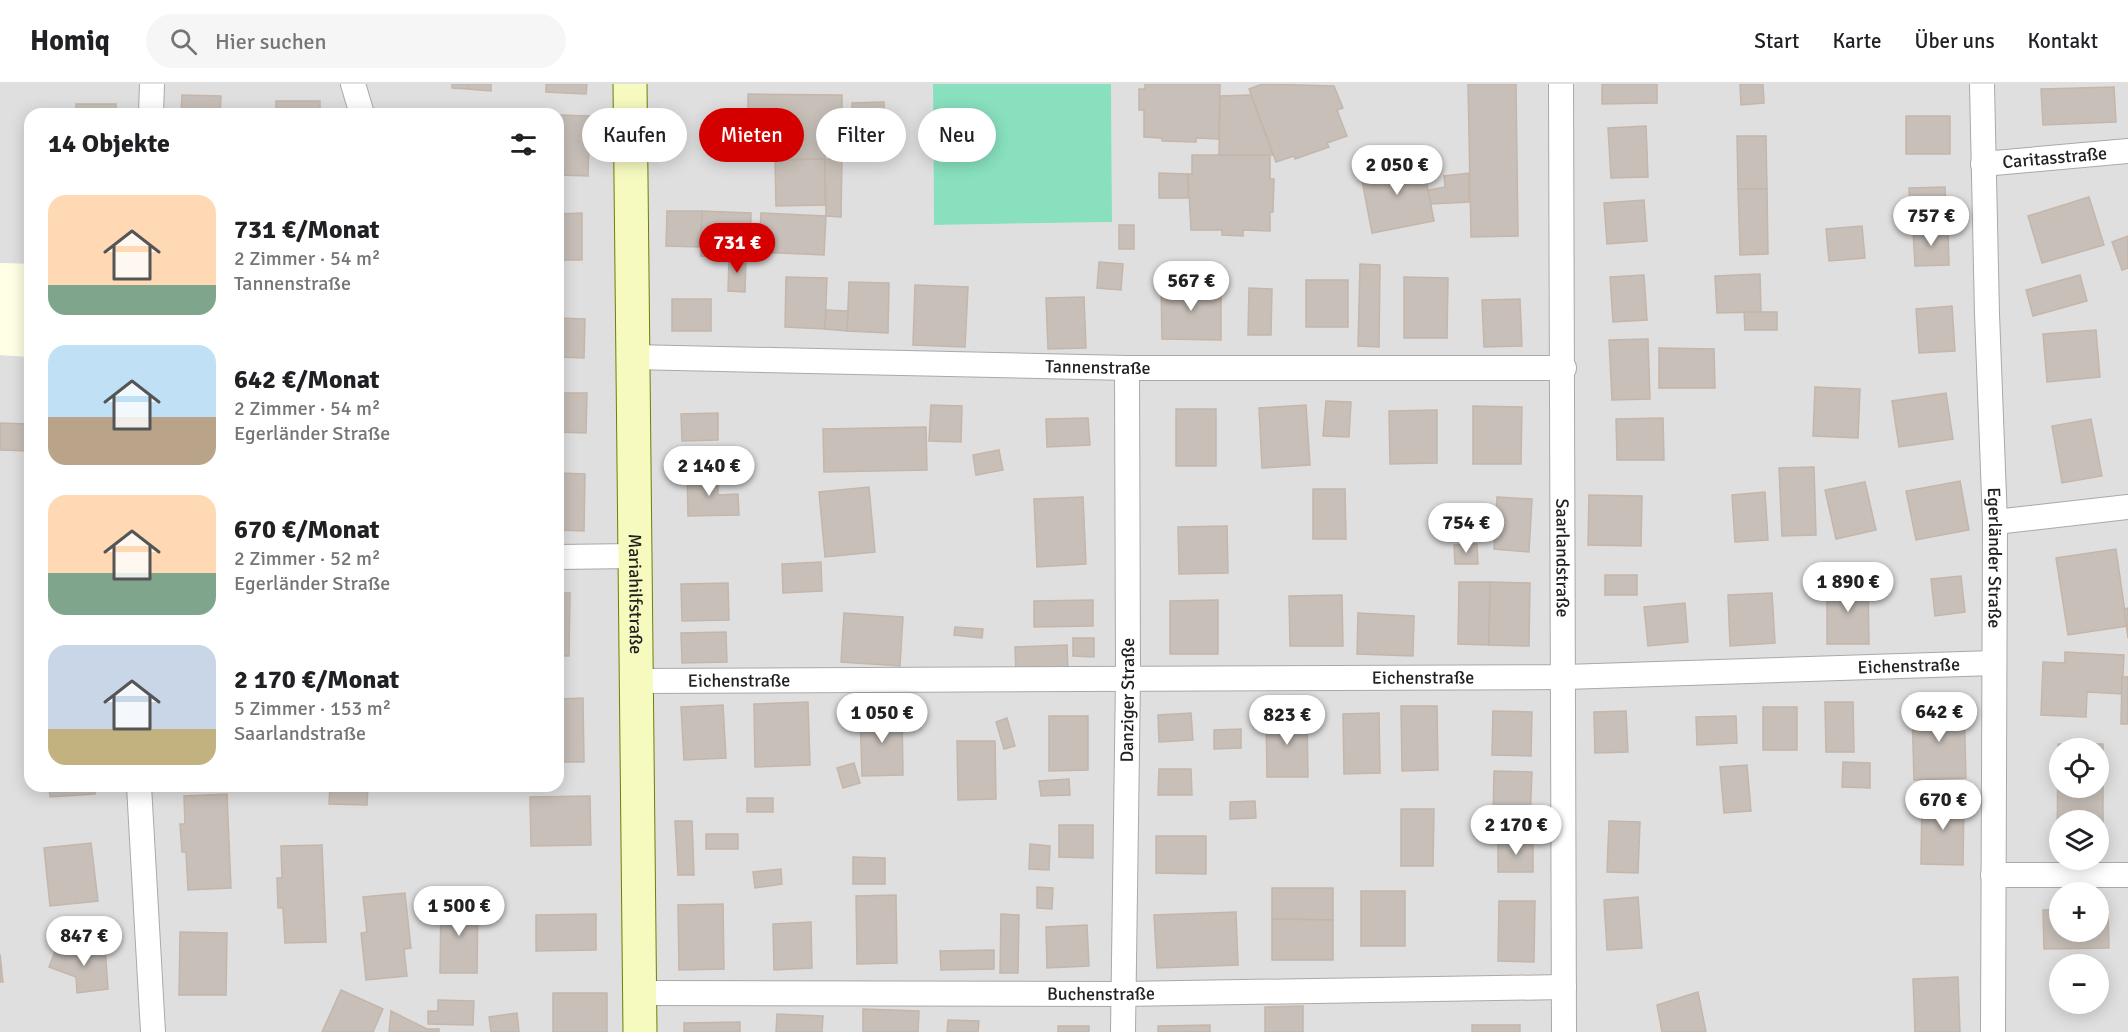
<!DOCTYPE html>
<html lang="de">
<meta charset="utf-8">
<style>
body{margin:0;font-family:Signika,sans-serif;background:#f6f6f6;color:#202124;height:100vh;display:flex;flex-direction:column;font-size:22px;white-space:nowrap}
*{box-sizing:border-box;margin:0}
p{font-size:20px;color:#757577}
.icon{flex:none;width:33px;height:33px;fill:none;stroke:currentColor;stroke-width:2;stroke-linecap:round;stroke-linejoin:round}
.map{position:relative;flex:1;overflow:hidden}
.side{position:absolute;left:24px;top:24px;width:540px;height:684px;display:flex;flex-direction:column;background:#fff;border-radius:18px;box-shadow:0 3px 15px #0003}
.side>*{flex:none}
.hud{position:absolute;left:582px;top:24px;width:570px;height:54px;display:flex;gap:12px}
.buttons{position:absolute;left:2049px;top:654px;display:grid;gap:12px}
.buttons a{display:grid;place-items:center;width:60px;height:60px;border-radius:50%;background:#fff;box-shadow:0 3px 15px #0003;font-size:30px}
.price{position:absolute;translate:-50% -51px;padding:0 14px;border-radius:21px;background:#fff;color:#222;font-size:20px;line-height:39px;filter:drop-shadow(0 2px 3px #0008)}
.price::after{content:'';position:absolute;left:50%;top:36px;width:18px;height:14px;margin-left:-9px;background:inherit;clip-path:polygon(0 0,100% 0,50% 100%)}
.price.selected{background:#d40000;color:#fff}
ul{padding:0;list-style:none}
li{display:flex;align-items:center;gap:18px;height:150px;padding:0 24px}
li span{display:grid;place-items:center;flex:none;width:168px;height:120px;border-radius:18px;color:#555}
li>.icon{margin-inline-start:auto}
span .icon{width:72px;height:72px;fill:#fffc;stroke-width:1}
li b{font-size:26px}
h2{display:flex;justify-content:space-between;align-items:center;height:72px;padding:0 24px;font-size:26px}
.tag{padding:0 21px;border-radius:27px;background:#fff;box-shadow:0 3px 15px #0003;font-size:21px;line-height:54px}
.tag.selected{background:#d40000;color:#fff}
header{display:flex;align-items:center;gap:36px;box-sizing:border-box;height:84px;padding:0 30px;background:#fff;border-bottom:2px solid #e0e0e0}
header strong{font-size:28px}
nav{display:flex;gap:33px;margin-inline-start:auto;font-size:21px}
.search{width:420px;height:54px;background:#f6f6f6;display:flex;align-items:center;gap:15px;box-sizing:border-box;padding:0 21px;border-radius:33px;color:#757577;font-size:22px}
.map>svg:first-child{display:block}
.residential{fill:#e0dfdf;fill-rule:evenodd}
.education{fill:#ffffe5}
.pitch{fill:#88e0be}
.building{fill:#c7bfb8;stroke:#c4b6ab;stroke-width:1.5;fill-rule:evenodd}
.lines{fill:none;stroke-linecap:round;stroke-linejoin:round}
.street-casing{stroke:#a9a9a9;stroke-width:26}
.secondary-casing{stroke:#707d05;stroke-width:35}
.street{stroke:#fff;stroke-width:24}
.secondary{stroke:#f7fabf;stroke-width:33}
.labels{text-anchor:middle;stroke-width:4.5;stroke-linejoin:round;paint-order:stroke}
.street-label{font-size:18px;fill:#222;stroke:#fff}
</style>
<header>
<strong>Homiq</strong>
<div class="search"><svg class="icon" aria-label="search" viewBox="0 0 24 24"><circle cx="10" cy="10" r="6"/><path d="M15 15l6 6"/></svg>Hier suchen</div>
<nav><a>Start</a><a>Karte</a><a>Über uns</a><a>Kontakt</a></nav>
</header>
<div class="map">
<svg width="2128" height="948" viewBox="0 0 2128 948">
<rect width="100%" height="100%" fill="#f2efe9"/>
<!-- residential -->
<path class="residential" d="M0,0H933L934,141L1112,138L1111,0H2128V948H0V271L30,273V702H558V30H30V180L0,179ZM2060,664H2098V704H2060ZM2060,736H2098V776H2060ZM2060,808H2098V848H2060ZM2060,880H2098V920H2060Z"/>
<!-- education -->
<polygon class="education" points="0,179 30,180 30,273 0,271"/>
<!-- pitch -->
<polygon class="pitch" points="933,0 1111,0 1112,138 934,141"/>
<!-- building -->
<g class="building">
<polygon points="452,0 469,0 468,5 452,4"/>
<polygon points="469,0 491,0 491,7 468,5"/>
<polygon points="546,0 587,0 586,10 546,8"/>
<polygon points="1145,0 1220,0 1219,55 1196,54 1196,58 1162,57 1162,54 1144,53 1144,26 1139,26 1139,5 1145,5"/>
<polygon points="1262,0 1334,2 1343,24 1337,26 1347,52 1327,59 1329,63 1295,75 1294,72 1276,78 1249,5"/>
<polygon points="1468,0 1516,0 1518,152 1471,153"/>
<polygon points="1602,0 1657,0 1657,19 1602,20"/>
<polygon points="1740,0 1763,0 1764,19 1741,21"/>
<polygon points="2114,3 2116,38 2043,41 2041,5"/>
<polygon points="748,10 842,11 842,49 825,49 825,75 782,76 782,41 748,40"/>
<polygon points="182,11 221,12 220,30 181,30"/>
<polygon points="1251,11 1273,71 1219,71 1220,12"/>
<rect x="276" y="17" width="44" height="13"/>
<polygon points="884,18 885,50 853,50 852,19"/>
<rect x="76" y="20" width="40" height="10"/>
<polygon points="419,27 466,28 466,30 418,30"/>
<polygon points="558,31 590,32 588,92 558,91"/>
<rect x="1906" y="32" width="44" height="38"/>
<polygon points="1646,42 1648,93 1611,94 1608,44"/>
<polygon points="1737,52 1766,52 1767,105 1738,105"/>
<polygon points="1192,71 1270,71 1270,95 1274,95 1273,128 1270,128 1270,147 1243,146 1243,152 1222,151 1222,146 1191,146 1188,90 1192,90"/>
<polygon points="1422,74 1434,137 1372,149 1360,86"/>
<polygon points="825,75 825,121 776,122 775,76"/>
<polygon points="825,75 842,76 841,133 826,132"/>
<polygon points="1159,89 1188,90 1188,114 1159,114"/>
<polygon points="1469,89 1469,118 1431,120 1428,106 1445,103 1444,92"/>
<polygon points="1945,103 1946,133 1910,134 1909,104"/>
<polygon points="1738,105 1767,105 1768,170 1740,171"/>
<polygon points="2089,113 2104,161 2042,179 2028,132"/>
<polygon points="1644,116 1647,157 1607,160 1604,119"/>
<polygon points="667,127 702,127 701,163 666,162"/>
<polygon points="702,127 751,129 750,174 701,172"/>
<polygon points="582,129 582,176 558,176 558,130"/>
<polygon points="761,129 826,132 824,171 759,168"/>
<rect x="1119" y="141" width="15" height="24"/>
<polygon points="1862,142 1865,174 1829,177 1826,145"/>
<polygon points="1948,144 1949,181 1915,182 1913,145"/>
<polygon points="2128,152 2128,184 2122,186 2112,158"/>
<polygon points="729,173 746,174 745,208 728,207"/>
<polygon points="1099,178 1123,180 1121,206 1097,204"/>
<polygon points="1360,180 1380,181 1379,263 1358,262"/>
<polygon points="1760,190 1761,228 1717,229 1715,192"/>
<polygon points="1644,191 1647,236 1613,238 1610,193"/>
<polygon points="2080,191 2087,217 2033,232 2026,206"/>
<polygon points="786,193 827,194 825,245 785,243"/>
<polygon points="1404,193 1448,194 1447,254 1404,254"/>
<rect x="1306" y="196" width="42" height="47"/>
<polygon points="849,198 889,199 888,249 847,247"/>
<polygon points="915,201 968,203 965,263 913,261"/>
<polygon points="1161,201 1221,201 1221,256 1162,255"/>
<polygon points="1249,204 1272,205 1271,251 1248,251"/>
<polygon points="1084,213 1086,264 1048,265 1046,214"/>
<rect x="672" y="215" width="39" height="32"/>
<polygon points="1520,215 1522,262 1484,263 1482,216"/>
<polygon points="1952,222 1955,267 1919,269 1916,225"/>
<polygon points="826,226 848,227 847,247 825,245"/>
<polygon points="1744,228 1777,228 1777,246 1745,246"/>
<polygon points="558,234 585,235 584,274 558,273"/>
<polygon points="2096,246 2100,293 2047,298 2043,250"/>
<polygon points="1648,255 1650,315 1612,316 1609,256"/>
<polygon points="1659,264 1714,265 1715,304 1659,304"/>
<polygon points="1815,303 1860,305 1858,354 1813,352"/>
<polygon points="558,309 587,309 586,349 558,348"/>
<polygon points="1946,309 1953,355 1899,363 1892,317"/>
<polygon points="1326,317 1351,318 1349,353 1323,352"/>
<polygon points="931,321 962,322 961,358 929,357"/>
<polygon points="1306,321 1310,381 1262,384 1259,324"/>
<polygon points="1473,322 1522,323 1521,380 1473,380"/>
<rect x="1176" y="325" width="40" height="57"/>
<polygon points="1437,326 1437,379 1390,380 1389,327"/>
<polygon points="718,329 718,356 682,357 681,330"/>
<polygon points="1088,334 1090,361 1047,363 1046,335"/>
<polygon points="1663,334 1664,376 1617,376 1616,335"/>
<polygon points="2091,335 2102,392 2062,399 2052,342"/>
<polygon points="0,339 30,340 30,367 0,366"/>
<polygon points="926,343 927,386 824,388 823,345"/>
<polygon points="999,366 1003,386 976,391 973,371"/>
<polygon points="1814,383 1816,451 1782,452 1779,384"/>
<polygon points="718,388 718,411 738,410 739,431 688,432 687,389"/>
<polygon points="558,389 585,390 584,447 558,446"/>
<polygon points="1960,397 1969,446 1916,456 1906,407"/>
<polygon points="1865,398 1876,446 1836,455 1825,406"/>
<polygon points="869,403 875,468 825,473 819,408"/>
<polygon points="1313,405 1345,405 1346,455 1313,455"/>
<polygon points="1765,408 1768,456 1735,458 1732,411"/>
<polygon points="1589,411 1642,412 1641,462 1588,461"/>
<polygon points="1083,413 1086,480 1037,483 1034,415"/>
<polygon points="1497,413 1532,415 1529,468 1494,465"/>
<polygon points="1227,442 1228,489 1179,490 1178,443"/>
<polygon points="1477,460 1478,480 1455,480 1454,461"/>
<polygon points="2116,465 2127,542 2068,551 2056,474"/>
<polygon points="821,478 822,507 783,509 782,480"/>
<rect x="1605" y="491" width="32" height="20"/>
<polygon points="1961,492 1965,528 1935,532 1931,495"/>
<polygon points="1868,497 1869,560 1827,560 1827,498"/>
<polygon points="1459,498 1490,498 1489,561 1458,560"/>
<polygon points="1490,498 1530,499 1529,562 1489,561"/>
<polygon points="728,499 729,536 682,537 681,500"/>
<polygon points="558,509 570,509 569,572 558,572"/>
<polygon points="1772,509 1775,559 1730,562 1728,511"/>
<polygon points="1342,511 1343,562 1290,562 1289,512"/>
<polygon points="1093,516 1093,542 1034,543 1034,517"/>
<polygon points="1218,516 1218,570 1170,570 1170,517"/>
<polygon points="1685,519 1688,558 1648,562 1644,523"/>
<polygon points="2128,524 2128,554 2124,525"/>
<polygon points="844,529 903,533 900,582 841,578"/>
<polygon points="1358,529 1414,532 1413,572 1357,570"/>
<polygon points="955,543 983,545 982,554 954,551"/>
<polygon points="726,548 727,578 682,579 681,549"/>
<polygon points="1073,554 1094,554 1094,573 1073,572"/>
<polygon points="1067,561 1068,587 1016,589 1015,563"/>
<polygon points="2065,568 2124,571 2122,610 2087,608 2086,633 2041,631 2043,578 2065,579"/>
<polygon points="2122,593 2128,593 2128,640 2121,640"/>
<polygon points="583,614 584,678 558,678 558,615"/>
<polygon points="808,618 810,681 755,683 754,620"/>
<polygon points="1825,618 1853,618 1854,668 1826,668"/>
<polygon points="723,621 726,674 684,676 681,623"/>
<polygon points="1401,622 1437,622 1438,686 1402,687"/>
<rect x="1763" y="623" width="34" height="43"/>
<polygon points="1964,623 1966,694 1914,696 1912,624"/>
<polygon points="1493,627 1532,628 1531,672 1492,671"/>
<polygon points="1626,627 1628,668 1595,669 1594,628"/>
<polygon points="902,628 903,691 862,692 860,629"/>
<polygon points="1191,629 1193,656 1159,658 1158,631"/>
<polygon points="1379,629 1380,689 1344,690 1343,630"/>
<polygon points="1266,631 1307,631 1308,693 1267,693"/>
<polygon points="1049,632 1088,632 1088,686 1049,687"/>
<polygon points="1736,632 1737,659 1697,661 1696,633"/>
<polygon points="1007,634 1015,662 1004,665 996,638"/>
<polygon points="1241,645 1241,664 1214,665 1214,646"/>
<polygon points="957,657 995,657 996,715 958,716"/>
<path d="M2058,660H2103V773H2098V736H2060L2057,773ZM2060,664H2098V704H2060Z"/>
<polygon points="1843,678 1870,679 1870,704 1842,703"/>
<polygon points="854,679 860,699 843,704 837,684"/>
<polygon points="1747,681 1751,727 1724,729 1720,683"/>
<polygon points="1159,685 1191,685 1192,711 1158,711"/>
<polygon points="1494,687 1532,688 1530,737 1493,736"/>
<polygon points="1069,695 1070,711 1041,712 1039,697"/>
<polygon points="49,702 95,702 95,710 50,713"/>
<polygon points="330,702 368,702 367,721 329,720"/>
<polygon points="227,710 231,804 188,806 186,768 182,768 180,740 185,740 184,712"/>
<polygon points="590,712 591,761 531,762 530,713"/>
<polygon points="1922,713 1964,714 1963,781 1921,780"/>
<rect x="747" y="714" width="26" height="14"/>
<polygon points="1255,717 1256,734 1230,735 1230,718"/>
<polygon points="1401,725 1434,725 1433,782 1401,782"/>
<polygon points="675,737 692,737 694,791 678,791"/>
<polygon points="1609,737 1640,738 1638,789 1607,788"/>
<polygon points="1059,741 1093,741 1093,774 1059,773"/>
<rect x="706" y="750" width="32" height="15"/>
<polygon points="1156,752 1206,752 1206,790 1156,789"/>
<rect x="1498" y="756" width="35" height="32"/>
<polygon points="91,759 98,817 50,822 44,764"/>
<polygon points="1030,760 1050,762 1049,786 1029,785"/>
<polygon points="322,761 326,858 285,859 283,824 278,824 277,794 282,794 281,762"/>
<polygon points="853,773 885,774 885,800 853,800"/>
<polygon points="781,785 782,800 755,804 753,788"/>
<polygon points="1037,803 1053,804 1052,825 1037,824"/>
<polygon points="1272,804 1333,804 1333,836 1272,835"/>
<rect x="1361" y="807" width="44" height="55"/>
<polygon points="405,809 411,864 404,865 407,892 366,896 361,849 367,848 363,813"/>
<polygon points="896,811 897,879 857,880 856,812"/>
<polygon points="1638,813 1642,864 1607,866 1604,816"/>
<polygon points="441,817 478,817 477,889 440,889"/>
<polygon points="1499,817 1535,817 1534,878 1498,877"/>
<polygon points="723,820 724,885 679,886 678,821"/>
<polygon points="2098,825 2108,825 2109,864 2044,865 2043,826 2060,826 2060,848 2098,848"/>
<polygon points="1236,828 1238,881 1157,884 1154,831"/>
<polygon points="596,830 596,866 536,867 536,831"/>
<polygon points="1001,830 1019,831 1018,889 1000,889"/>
<polygon points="1272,835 1333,836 1333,876 1272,876"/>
<polygon points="811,838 812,884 774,886 773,840"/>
<polygon points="1087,841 1089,882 1047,884 1046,843"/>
<polygon points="180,848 227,849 226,911 179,911"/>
<polygon points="74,861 105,863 108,905 77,909 76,893 49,883 56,865 75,872"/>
<polygon points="994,866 994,885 941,886 940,867"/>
<polygon points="0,870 3,898 0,898"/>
<polygon points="1958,893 1960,948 1915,948 1913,895"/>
<polygon points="341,906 383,925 373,948 322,948"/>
<polygon points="1698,908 1706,948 1662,948 1657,921"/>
<rect x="553" y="909" width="54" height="39"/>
<polygon points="438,916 474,917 473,941 428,940 428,927 438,927"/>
<polygon points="1303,922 1303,948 1265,948 1265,923"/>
<polygon points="863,925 919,927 918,948 863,948"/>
<polygon points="391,927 427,945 439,945 439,948 389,948"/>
<polygon points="517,929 519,948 491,948 489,933"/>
<polygon points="777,930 823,932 822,948 776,948"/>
<polygon points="948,936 979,937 978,948 947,948"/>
<polygon points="740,938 740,948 684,948 684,939"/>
<polygon points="1210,941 1210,948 1158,948 1158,942"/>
<rect x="1472" y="941" width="48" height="7"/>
<rect x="1058" y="942" width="31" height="6"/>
</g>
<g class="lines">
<!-- street casing -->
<g class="street-casing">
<g id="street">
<polyline points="353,0 362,30"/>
<path id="s1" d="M1561,0L1564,948"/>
<path id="s2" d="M1982,0L1987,230L1995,438L1993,948"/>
<polyline points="151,30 152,0"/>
<path id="s3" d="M1983,80L2128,67"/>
<path id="s4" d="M633,273L1127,284H1564"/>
<polyline points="1995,438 2128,423"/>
<polyline points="558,473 633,472"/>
<path id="s5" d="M635,597L1565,593L1994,579"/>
<polyline points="139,702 153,948"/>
<polyline points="1993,791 2128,791"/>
<path id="s6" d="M641,909L1122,910L1564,903"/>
<path id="s7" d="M1123,948L1128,594L1127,284"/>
</g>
</g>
<!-- secondary casing -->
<g class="secondary-casing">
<g id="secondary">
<path id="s8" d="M630,0L640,948"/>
</g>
</g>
<!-- street -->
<use href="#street" class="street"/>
<!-- secondary -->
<use href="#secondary" class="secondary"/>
</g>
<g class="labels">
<!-- street labels -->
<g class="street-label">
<text dy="6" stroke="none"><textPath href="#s3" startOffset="72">Caritasstraße</textPath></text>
<text dy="6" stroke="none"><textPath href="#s4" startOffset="465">Tannenstraße</textPath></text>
<text dy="6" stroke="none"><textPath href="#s1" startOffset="474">Saarlandstraße</textPath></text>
<text dy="6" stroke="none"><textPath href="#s2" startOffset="474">Egerländer Straße</textPath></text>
<text dy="6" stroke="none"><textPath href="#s8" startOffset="510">Mariahilfstraße</textPath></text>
<text dy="6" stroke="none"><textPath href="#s5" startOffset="1274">Eichenstraße</textPath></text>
<text dy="6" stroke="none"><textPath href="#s5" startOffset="788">Eichenstraße</textPath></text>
<text dy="6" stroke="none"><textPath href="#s5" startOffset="104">Eichenstraße</textPath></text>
<text dy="6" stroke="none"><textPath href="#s7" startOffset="332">Danziger Straße</textPath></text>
<text dy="6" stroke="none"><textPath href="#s6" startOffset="460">Buchenstraße</textPath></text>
</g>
</g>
</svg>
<div class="buttons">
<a><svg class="icon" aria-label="locate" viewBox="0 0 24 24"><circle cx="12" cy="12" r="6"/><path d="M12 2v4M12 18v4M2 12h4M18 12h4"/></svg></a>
<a><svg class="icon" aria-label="layers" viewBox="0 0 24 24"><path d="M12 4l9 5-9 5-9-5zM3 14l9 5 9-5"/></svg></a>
<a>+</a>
<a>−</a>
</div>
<b class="price" style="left:1397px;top:112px">2 050 €</b>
<b class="price" style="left:1931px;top:163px">757 €</b>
<b class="price selected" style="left:737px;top:190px">731 €</b>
<b class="price" style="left:1191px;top:228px">567 €</b>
<b class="price" style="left:709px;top:413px">2 140 €</b>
<b class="price" style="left:1466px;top:470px">754 €</b>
<b class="price" style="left:1848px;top:529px">1 890 €</b>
<b class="price" style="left:1939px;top:659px">642 €</b>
<b class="price" style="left:882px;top:660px">1 050 €</b>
<b class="price" style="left:1287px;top:662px">823 €</b>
<b class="price" style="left:1943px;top:747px">670 €</b>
<b class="price" style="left:1516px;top:772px">2 170 €</b>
<b class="price" style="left:459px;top:853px">1 500 €</b>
<b class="price" style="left:84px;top:883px">847 €</b>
<div class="hud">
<a class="tag">Kaufen</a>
<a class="tag selected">Mieten</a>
<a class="tag">Filter</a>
<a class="tag">Neu</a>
</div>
<section class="side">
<h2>14 Objekte<svg class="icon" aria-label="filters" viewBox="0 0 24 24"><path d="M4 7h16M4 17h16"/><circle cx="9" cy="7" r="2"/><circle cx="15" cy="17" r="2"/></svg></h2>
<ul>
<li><span style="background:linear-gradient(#ffd9b3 75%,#7fa58c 0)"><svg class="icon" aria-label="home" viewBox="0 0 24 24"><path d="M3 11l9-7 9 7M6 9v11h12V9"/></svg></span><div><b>731 €/Monat</b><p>2 Zimmer · 54 m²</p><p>Tannenstraße</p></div></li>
<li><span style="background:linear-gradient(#bfe0f5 60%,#b9a48a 0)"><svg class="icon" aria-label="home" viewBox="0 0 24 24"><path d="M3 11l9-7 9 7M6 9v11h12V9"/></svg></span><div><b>642 €/Monat</b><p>2 Zimmer · 54 m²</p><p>Egerländer Straße</p></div></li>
<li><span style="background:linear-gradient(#ffd9b3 65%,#7fa58c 0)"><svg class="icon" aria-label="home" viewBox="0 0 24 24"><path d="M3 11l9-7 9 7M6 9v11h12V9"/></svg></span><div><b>670 €/Monat</b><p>2 Zimmer · 52 m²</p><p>Egerländer Straße</p></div></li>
<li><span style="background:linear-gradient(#c9d6e8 70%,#c2b280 0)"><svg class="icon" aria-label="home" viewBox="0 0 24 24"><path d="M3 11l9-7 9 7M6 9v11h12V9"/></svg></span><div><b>2 170 €/Monat</b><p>5 Zimmer · 153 m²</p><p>Saarlandstraße</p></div></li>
</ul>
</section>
</div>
